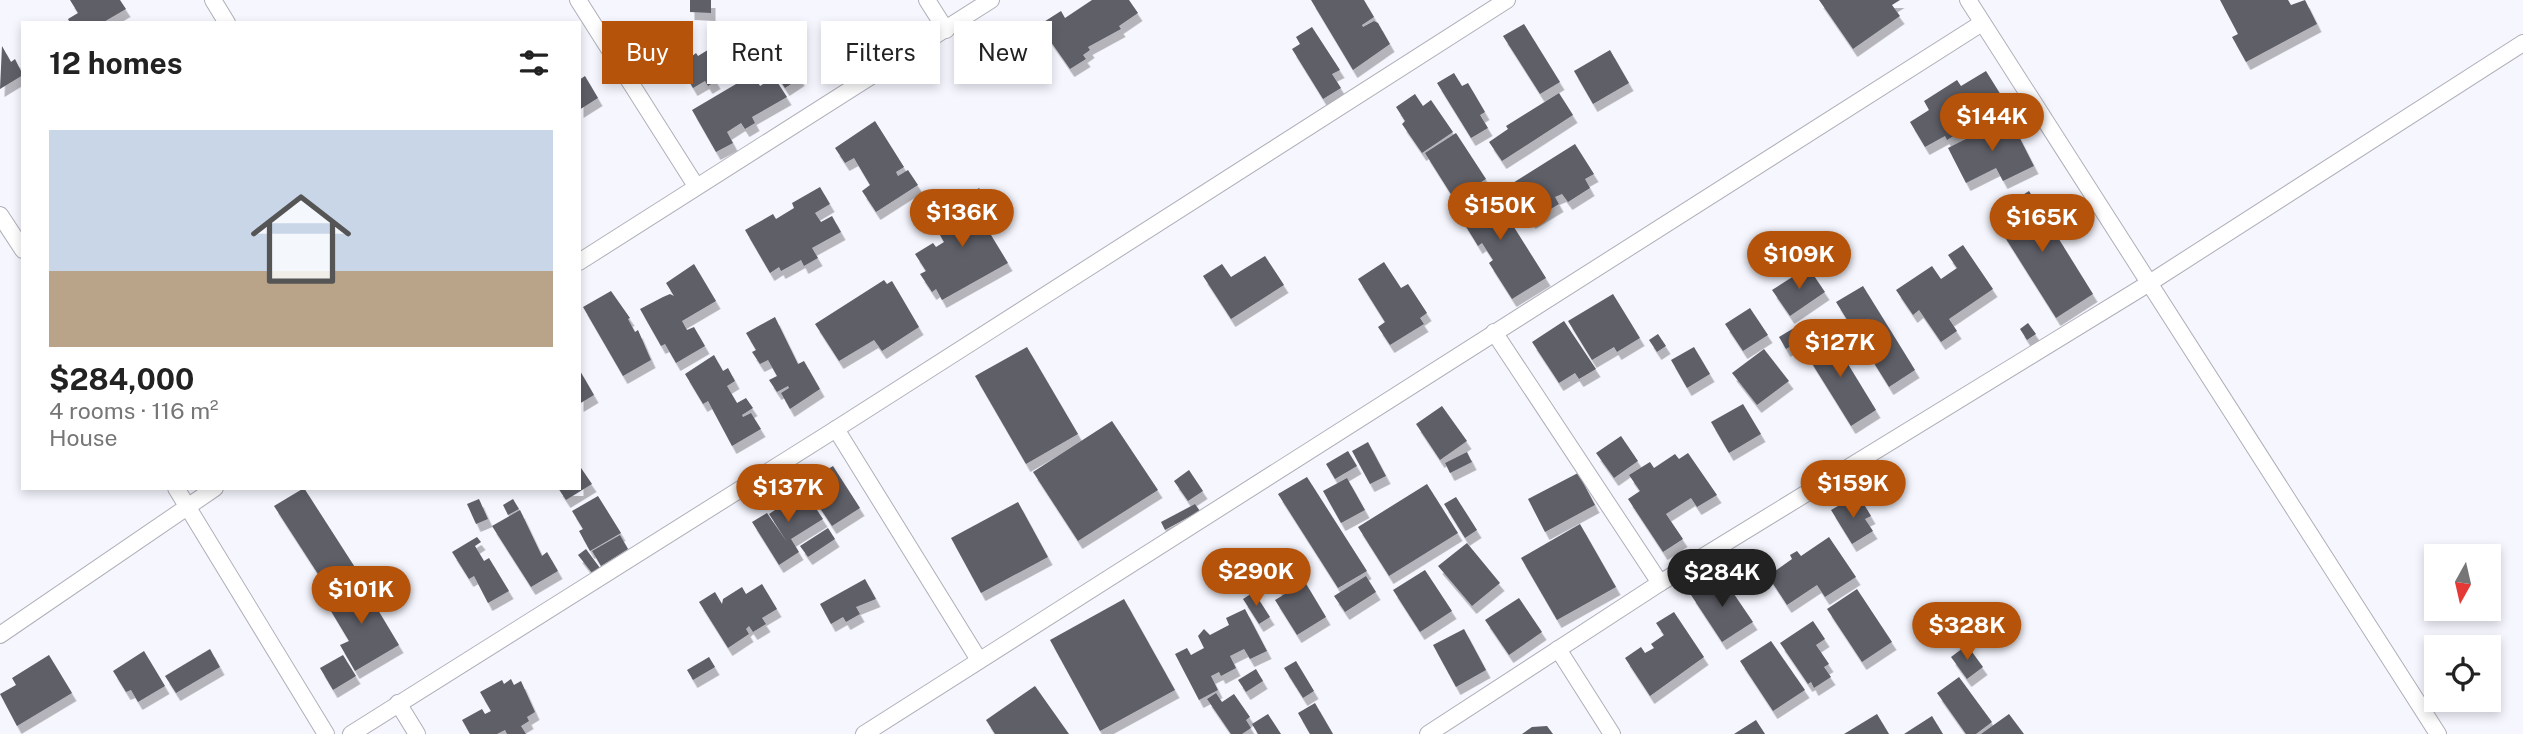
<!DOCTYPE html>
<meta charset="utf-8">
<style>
body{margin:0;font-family:"Public Sans",sans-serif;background:#f2f2f2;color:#222;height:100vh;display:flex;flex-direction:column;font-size:26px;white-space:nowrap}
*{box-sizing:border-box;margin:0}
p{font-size:23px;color:#767676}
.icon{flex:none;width:38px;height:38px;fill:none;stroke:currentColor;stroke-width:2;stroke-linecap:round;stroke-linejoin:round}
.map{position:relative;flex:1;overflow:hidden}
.sheet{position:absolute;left:21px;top:21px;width:560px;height:469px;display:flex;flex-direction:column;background:#fff;border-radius:0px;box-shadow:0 4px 10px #0003}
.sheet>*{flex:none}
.guide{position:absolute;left:602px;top:21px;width:665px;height:63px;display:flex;gap:14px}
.needle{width:46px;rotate:188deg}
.fabs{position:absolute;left:2424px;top:544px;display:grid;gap:14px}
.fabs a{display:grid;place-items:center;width:77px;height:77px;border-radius:0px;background:#fff;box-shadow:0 4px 10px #0003;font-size:35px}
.price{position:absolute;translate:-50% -60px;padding:0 16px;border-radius:24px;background:#b45309;color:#fff;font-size:23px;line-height:46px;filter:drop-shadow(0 2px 4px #0008)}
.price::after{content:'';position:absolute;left:50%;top:42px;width:21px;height:16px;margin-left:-10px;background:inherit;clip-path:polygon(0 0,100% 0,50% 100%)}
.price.on{background:#222;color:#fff}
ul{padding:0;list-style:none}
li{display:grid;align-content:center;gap:14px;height:371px;padding:0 28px}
li span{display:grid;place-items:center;height:217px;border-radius:0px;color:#555}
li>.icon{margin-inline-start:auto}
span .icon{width:126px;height:126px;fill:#fffc;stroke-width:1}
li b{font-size:30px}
h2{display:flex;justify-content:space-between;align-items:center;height:84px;padding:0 28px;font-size:30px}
.tag{padding:0 24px;border-radius:0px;background:#fff;box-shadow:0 4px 10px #0003;font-size:24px;line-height:63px}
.tag.on{background:#b45309;color:#fff}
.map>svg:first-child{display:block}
.building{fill:#5e5e67;filter:url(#shadow)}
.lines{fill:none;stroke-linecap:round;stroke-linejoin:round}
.street-casing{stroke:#afafb9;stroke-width:18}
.street{stroke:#fff;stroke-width:16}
</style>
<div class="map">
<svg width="2523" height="734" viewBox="0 0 2523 734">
<defs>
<filter id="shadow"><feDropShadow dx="4.5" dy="8" stdDeviation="0" flood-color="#0004"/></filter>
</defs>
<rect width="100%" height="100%" fill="#f5f6fe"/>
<!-- building -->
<g class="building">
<polygon points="70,0 120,0 126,9 102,23 70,23 68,19 78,13"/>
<polygon points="690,0 711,0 711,13 690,12"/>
<polygon points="1092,0 1129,0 1138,13 1119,26 1121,29 1088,47 1090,50 1083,55 1086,59 1070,69 1039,25 1061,11 1065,18"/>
<polygon points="1311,0 1364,0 1374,17 1362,25 1363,27 1374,21 1378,23 1390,44 1353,70"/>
<polygon points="1819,0 1900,0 1892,5 1900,16 1853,49"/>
<polygon points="2220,0 2288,0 2291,5 2305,0 2317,24 2246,62 2232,37 2238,34"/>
<polygon points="756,21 769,43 754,52 756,55 745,61 744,58 713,76 716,81 708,86 705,81 693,88 680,66 696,53 698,56 737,32 735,30 744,24 747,27"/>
<polygon points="1524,24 1560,82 1540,94 1503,36"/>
<polygon points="1312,27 1340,70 1332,74 1341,88 1323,99 1292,49 1300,44 1296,37"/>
<polygon points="2,46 11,62 15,59 23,75 0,89"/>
<polygon points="1610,50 1629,83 1593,104 1574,71"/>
<polygon points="786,56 800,78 785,88 775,73 781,70 776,63"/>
<polygon points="1986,71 2004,100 1976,117 1978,121 1947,140 1945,136 1925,147 1910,122 1929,110 1924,101 1957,80 1961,86"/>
<polygon points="1454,73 1462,86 1468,83 1485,112 1480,115 1488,128 1471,138 1437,83"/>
<polygon points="753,74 760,86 774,77 787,97 752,117 755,123 745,129 741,123 727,132 733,143 716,152 692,110"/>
<polygon points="585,76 598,98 579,110 579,80"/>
<polygon points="1559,93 1573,115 1502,161 1489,142 1508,129 1506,126"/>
<polygon points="1415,94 1423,106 1431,100 1453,132 1422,153 1402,124 1405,121 1396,107"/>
<polygon points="2009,117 2034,166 2003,181 1996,168 1966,183 1948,148"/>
<polygon points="875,121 904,167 896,172 898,176 908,170 918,185 876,212 862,191 870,185 854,158 845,163 835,148"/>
<polygon points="1456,133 1486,179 1454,199 1425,153"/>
<polygon points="1575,144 1594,174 1585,179 1590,188 1568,202 1562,194 1555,197 1559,204 1531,221 1508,186"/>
<polygon points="1488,186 1546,278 1512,299 1489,263 1493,260 1482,243 1478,246 1454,207"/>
<polygon points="820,187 830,204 815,213 821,222 832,216 841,232 812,248 818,258 804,266 801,260 781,271 779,267 770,273 745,230 773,214 776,219 794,208 792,203"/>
<polygon points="979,188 993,209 980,217 1008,263 942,300 936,289 932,292 920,274 926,271 915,254 933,243 936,247 944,242 937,230 952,219 946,209"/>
<polygon points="2029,191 2093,294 2056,318 1991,215"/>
<polygon points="1963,245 1993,289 1949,319 1957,331 1941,342 1919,310 1913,315 1896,290 1932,266 1941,279 1957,268 1948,255"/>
<polygon points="1265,256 1284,285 1231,319 1203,276 1222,264 1231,277"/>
<polygon points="1384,262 1401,288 1408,284 1427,313 1420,318 1424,324 1390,345 1378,327 1385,322 1358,279"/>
<polygon points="694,264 716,301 682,321 687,330 694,327 705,346 676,363 665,344 661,346 640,309 663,297 670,294 674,296 666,283"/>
<polygon points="1808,267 1825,292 1790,316 1772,290"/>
<polygon points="884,280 887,284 892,281 919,327 882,351 874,340 839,361 815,324"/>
<polygon points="1863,286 1915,370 1889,387 1836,302"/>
<polygon points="611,291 630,318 628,319 635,332 638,330 651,360 623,376 583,307"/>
<polygon points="1613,294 1640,338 1617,352 1614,347 1592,360 1568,321"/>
<polygon points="1750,308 1768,335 1743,351 1725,324"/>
<polygon points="775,317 798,364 804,361 820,389 790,409 781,393 789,388 788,386 777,392 769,380 777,376 768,360 760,364 752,352 756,350 746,333"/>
<polygon points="1564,321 1596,369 1579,379 1575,373 1559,383 1532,342"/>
<polygon points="2028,323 2036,334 2027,340 2020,329"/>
<polygon points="1794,328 1800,341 1786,349 1779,337"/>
<polygon points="1829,333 1876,410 1851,426 1803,349"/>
<polygon points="1658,334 1666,346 1657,352 1649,340"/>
<polygon points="1027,347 1078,434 1026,464 975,376"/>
<polygon points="1694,347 1710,374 1687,388 1671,360"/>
<polygon points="1764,349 1789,381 1757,405 1732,373"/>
<polygon points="714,355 723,371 728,368 735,381 727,386 737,403 746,398 753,408 742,415 743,417 751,413 761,429 732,446 708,401 703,404 685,374"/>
<polygon points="579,369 594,395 579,404"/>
<polygon points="1743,404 1761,434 1729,453 1711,422"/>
<polygon points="1442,406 1467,441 1440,460 1416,424"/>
<polygon points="1112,421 1158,490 1078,541 1033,472"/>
<polygon points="1621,436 1638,461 1614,478 1596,453"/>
<polygon points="1368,442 1386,476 1370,484 1352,451"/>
<polygon points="1348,451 1357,466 1335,479 1326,464"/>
<polygon points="1467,452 1472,462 1450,473 1445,463"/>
<polygon points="1688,453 1717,495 1697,507 1691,498 1666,514 1683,539 1663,552 1628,499 1640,491 1629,475 1650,462 1654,468 1675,454 1679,459"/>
<polygon points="579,465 592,484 566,500 558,488 579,488"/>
<polygon points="833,466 860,508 832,526 804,484"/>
<polygon points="1189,470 1203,491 1188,501 1174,481"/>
<polygon points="1578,473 1595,505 1545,532 1528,499"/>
<polygon points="1307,477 1367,571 1338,588 1278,494"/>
<polygon points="1347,478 1365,510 1341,523 1323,491"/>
<polygon points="799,483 823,519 791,539 799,552 779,565 752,522 767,513 787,542 769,514 781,506 779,503 793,492 791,488"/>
<polygon points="1427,484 1458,533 1389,576 1358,527"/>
<polygon points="304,488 358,572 329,591 274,506"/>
<polygon points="598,496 621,533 590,551 579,531 583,529 572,511"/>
<polygon points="1456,497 1477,530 1465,538 1444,504"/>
<polygon points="1852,498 1856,505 1862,501 1871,516 1865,519 1873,531 1852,544 1831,510"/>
<polygon points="479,499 488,519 476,524 467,504"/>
<polygon points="513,499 519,509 508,515 503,505"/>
<polygon points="1018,502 1048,557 981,593 951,538"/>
<polygon points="1195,504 1200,511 1165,530 1161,522"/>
<polygon points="520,510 542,556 547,552 558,571 531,587 492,526"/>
<polygon points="1580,524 1616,587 1557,620 1521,558"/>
<polygon points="828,528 835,539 808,557 800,546"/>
<polygon points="620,535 628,549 601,566 592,551"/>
<polygon points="477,537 481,542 475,546 484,561 489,558 509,591 488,603 474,576 469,579 452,552"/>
<polygon points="1829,537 1856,577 1825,597 1817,585 1787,605 1768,576 1792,559 1790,555 1797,551 1801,556"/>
<polygon points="1467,543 1500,583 1472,606 1438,566"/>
<polygon points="586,549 600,568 592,573 578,555"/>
<polygon points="1289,554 1295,563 1276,574 1270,565"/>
<polygon points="1425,570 1452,611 1420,632 1393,590"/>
<polygon points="1290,573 1297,584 1281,593 1275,583"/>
<polygon points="1721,575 1753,622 1722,642 1691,595"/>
<polygon points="1366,576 1376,592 1345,612 1334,596"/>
<polygon points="865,579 876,599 856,607 860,614 846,622 843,617 831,624 820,604"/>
<polygon points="360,580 399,645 355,671 340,645 349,641 325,601"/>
<polygon points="1305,582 1326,617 1297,635 1275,600"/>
<polygon points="762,584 777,609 762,618 766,624 753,632 749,626 746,629 749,634 728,648 699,602 715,592 722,604 723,599 742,587 746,594"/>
<polygon points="1857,589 1892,642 1862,662 1827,609"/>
<polygon points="1254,592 1270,617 1259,624 1243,599"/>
<polygon points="1519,598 1542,632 1509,655 1485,620"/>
<polygon points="1124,599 1175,690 1100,731 1050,640"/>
<polygon points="1245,609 1267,651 1250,659 1244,649 1230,656 1236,668 1221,676 1219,672 1211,676 1218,690 1199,700 1175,654 1187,648 1191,655 1204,648 1198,636 1204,629 1210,635 1229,625 1226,618"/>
<polygon points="1674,612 1704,657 1650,696 1625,658 1641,647 1645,653 1654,648 1651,644 1664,635 1656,623"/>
<polygon points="1813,621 1825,639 1816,645 1829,664 1824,667 1831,677 1814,688 1811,682 1808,684 1780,643"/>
<polygon points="1464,629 1486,670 1456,687 1433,645"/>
<polygon points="1771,641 1805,690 1773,711 1740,661"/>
<polygon points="1967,645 1983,667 1967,679 1951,657"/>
<polygon points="210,649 220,667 176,693 165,676"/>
<polygon points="144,651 165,686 138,702 131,690 126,692 113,671"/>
<polygon points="49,655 72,693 17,726 0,694 16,685 12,678"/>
<polygon points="343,655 356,676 333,690 320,668"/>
<polygon points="709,657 715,667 693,680 687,670"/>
<polygon points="1296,661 1314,691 1303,698 1284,668"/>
<polygon points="1256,669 1263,681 1246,692 1238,680"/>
<polygon points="1959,677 1992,722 1976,734 1966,734 1937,693"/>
<polygon points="511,679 514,685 521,681 535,712 527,717 529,721 521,726 526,734 507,734 505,730 497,734 470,734 462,720 482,709 485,714 491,711 480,692 502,680 504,684"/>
<polygon points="1035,686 1069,734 995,734 986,720"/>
<polygon points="1216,693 1222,702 1234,694 1250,717 1246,720 1251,728 1242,734 1231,734 1207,699"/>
<polygon points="1315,703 1333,734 1310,734 1298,713"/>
<polygon points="1268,714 1281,734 1258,734 1252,724"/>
<polygon points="1877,714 1889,734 1844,734"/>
<polygon points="2009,714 2024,734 1981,734"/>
<polygon points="1932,716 1943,734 1904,734"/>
<polygon points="1756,720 1765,734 1734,734"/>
<polygon points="1547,726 1553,734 1522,734 1532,727"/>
</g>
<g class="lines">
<!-- street casing -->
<g class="street-casing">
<g id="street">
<polyline points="213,0 227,23"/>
<polyline points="578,0 696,186"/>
<polyline points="927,0 946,30"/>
<polyline points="1968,0 2438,734"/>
<polyline points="0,215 23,250"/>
<polyline points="579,262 991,0"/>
<polyline points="1494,332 1660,583"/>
<polyline points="836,429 979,660"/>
<polyline points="176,488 326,734"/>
<polyline points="0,635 215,488"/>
<polyline points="1558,649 1612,734"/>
<polyline points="398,703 417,734"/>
<polyline points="351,734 836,429 1507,0"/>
<polyline points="864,734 1982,23"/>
<polyline points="1428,734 1660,583 2151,282 2523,43"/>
</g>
</g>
<!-- street -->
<use href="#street" class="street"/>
</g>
</svg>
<div class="fabs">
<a><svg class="needle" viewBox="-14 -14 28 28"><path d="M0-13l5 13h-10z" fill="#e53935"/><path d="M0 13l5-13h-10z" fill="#767676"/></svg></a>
<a><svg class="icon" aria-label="locate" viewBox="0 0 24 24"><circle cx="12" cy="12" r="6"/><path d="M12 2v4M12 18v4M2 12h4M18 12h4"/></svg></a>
</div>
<b class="price" style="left:1992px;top:153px">$144K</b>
<b class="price" style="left:1500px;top:242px">$150K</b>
<b class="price" style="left:962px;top:249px">$136K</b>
<b class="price" style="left:2042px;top:254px">$165K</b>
<b class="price" style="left:1799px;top:291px">$109K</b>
<b class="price" style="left:1840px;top:379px">$127K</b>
<b class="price" style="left:1853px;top:520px">$159K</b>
<b class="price" style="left:788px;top:524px">$137K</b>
<b class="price" style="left:1256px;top:608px">$290K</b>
<b class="price on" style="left:1722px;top:609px">$284K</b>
<b class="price" style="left:361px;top:626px">$101K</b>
<b class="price" style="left:1967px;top:662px">$328K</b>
<div class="guide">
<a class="tag on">Buy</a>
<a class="tag">Rent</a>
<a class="tag">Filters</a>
<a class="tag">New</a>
</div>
<section class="sheet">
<h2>12 homes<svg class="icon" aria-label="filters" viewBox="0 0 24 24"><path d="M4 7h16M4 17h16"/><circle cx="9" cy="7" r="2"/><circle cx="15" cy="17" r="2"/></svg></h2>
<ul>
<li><span style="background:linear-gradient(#c9d6e8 65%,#b9a48a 0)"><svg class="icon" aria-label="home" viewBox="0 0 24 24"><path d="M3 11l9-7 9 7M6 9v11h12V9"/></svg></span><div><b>$284,000</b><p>4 rooms · 116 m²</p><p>House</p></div></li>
</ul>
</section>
</div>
